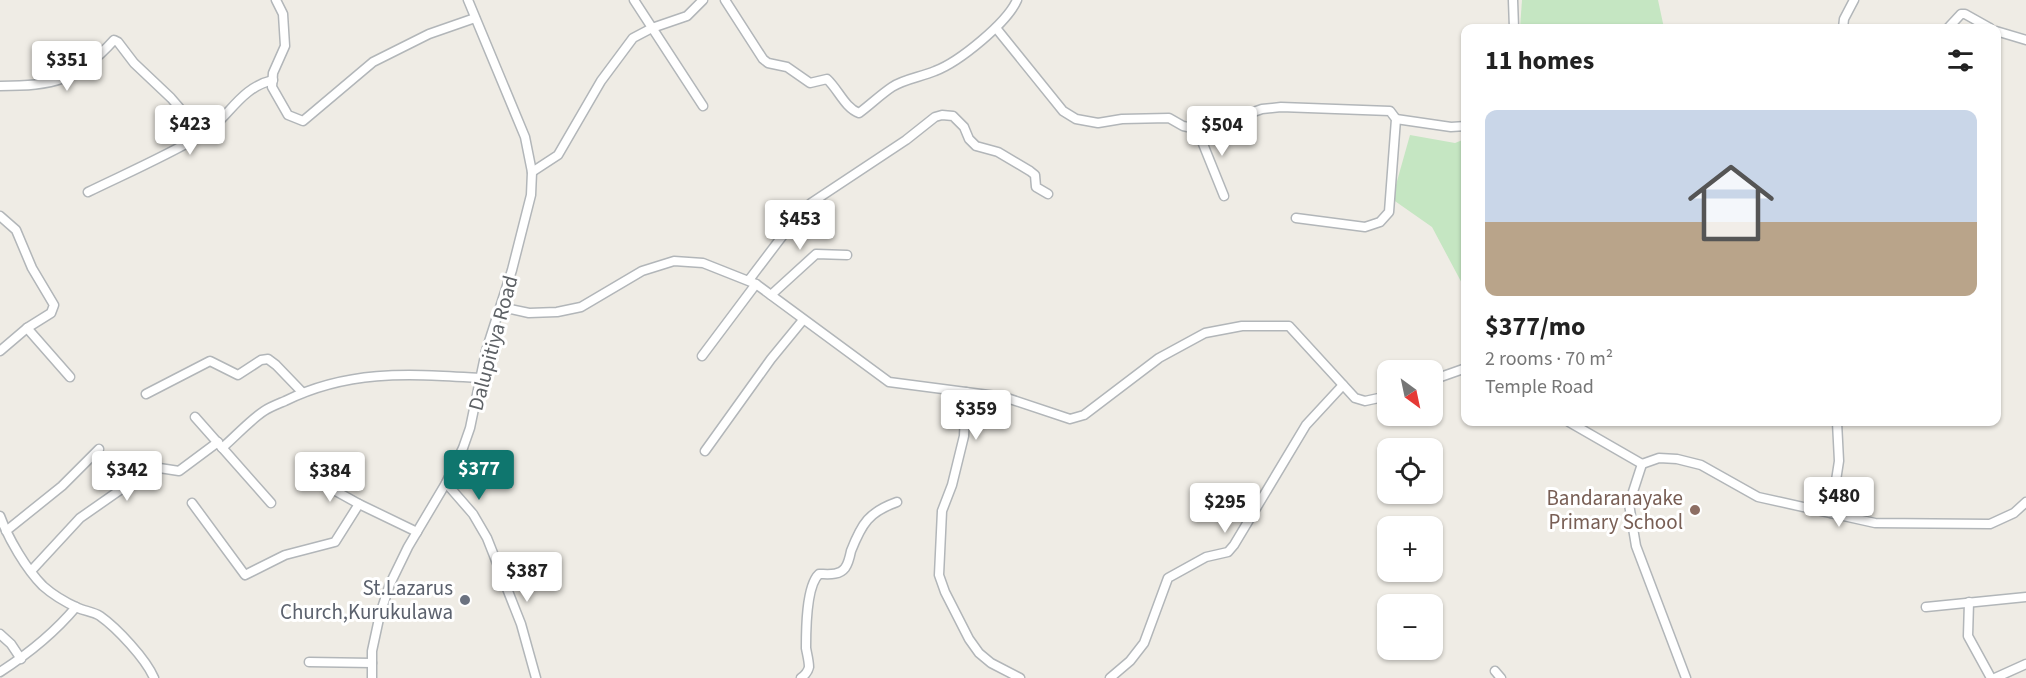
<!DOCTYPE html>
<meta charset="utf-8">
<style>
body{margin:0;font-family:"Source Sans 3",sans-serif;background:#f6f6f6;color:#222;height:100vh;display:flex;flex-direction:column;font-size:22px;white-space:nowrap}
*{box-sizing:border-box;margin:0}
p{font-size:20px;color:#767676}
.icon{flex:none;width:33px;height:33px;fill:none;stroke:currentColor;stroke-width:2;stroke-linecap:round;stroke-linejoin:round}
.map{position:relative;flex:1;overflow:hidden}
.details{position:absolute;left:1461px;top:24px;width:540px;height:402px;display:flex;flex-direction:column;background:#fff;border-radius:12px;box-shadow:0 2px 4px #0004}
.details>*{flex:none}
.needle{width:39px;rotate:147deg}
.buttons{position:absolute;left:1377px;top:360px;display:grid;gap:12px}
.buttons a{display:grid;place-items:center;width:66px;height:66px;border-radius:12px;background:#fff;box-shadow:0 2px 4px #0004;font-size:30px}
.price{position:absolute;translate:-50% -51px;padding:0 14px;border-radius:6px;background:#fff;color:#222;font-size:20px;line-height:39px;filter:drop-shadow(0 2px 3px #0008)}
.price::after{content:'';position:absolute;left:50%;top:36px;width:18px;height:14px;margin-left:-9px;background:inherit;clip-path:polygon(0 0,100% 0,50% 100%)}
.price.current{background:#0f766e;color:#fff}
ul{padding:0;list-style:none}
li{display:grid;align-content:center;gap:12px;height:318px;padding:0 24px}
li+li{border-top:2px solid #e0e0e0}
li span{display:grid;place-items:center;height:186px;border-radius:12px;color:#555}
li>.icon{margin-inline-start:auto}
span .icon{width:108px;height:108px;fill:#fffc;stroke-width:1}
li b{font-size:26px}
h2{display:flex;justify-content:space-between;align-items:center;height:72px;padding:0 24px;font-size:26px}
.map>svg:first-child{display:block}
.green{fill:#c5e6c2}
.lines{fill:none;stroke-linecap:round;stroke-linejoin:round}
.minor-casing{stroke:#b2b6b9;stroke-width:11}
.minor{stroke:#fff;stroke-width:8}
.education-dot{fill:#8d6e63;stroke:#fff;stroke-width:2}
.worship-dot{fill:#6b7280;stroke:#fff;stroke-width:2}
.labels{text-anchor:middle;stroke-width:6;stroke-linejoin:round;paint-order:stroke}
.street-label{font-size:21px;fill:#5d6165;stroke:#fff}
.education-label{font-size:21px;fill:#785e54;stroke:#fff;text-anchor:end}
.worship-label{font-size:21px;fill:#5b616d;stroke:#fff;text-anchor:end}
</style>
<div class="map">
<svg width="2026" height="678" viewBox="0 0 2026 678">
<rect width="100%" height="100%" fill="#efece5"/>
<!-- green -->
<g class="green">
<polygon points="1522,0 1658,0 1664,28 1520,28"/>
<polygon points="1410,135 1455,143 1465,139 1465,289 1432,227 1392,199"/>
</g>
<g class="lines">
<!-- minor casing -->
<g class="minor-casing">
<g id="minor">
<polyline points="276,0 283,14 285,46 273,73 272,87 288,115 303,121 373,62 429,34 475,18"/>
<polyline points="634,0 703,106"/>
<path d="M725,0L763,59L768,63L787,67L810,83L827,79C838,89 845,108 859,113C870,105 880,95 892,87C904,79 921,77 935,71C959,62 1007,23 1017,0"/>
<polyline points="1513,0 1514,28"/>
<polyline points="996,28 1063,111 1076,119 1098,123 1122,119 1169,118 1183,126 1197,129 1208,128 1262,109 1281,107 1390,111 1396,119 1389,212 1380,222 1365,227 1296,218"/>
<polyline points="1843,28 1844,19 1854,0"/>
<polyline points="1948,28 1961,14 1965,14 1990,28"/>
<polyline points="1996,31 2026,40"/>
<path d="M0,86C54,86 77,81 114,40L118,42L134,63L171,98L203,135"/>
<polyline points="1396,119 1451,127 1466,126"/>
<polyline points="1197,129 1224,196"/>
<polyline points="532,172 558,155 601,81 633,38 652,28 687,16 703,0"/>
<path d="M88,192C125,174 164,157 200,136C228,121 238,88 273,80"/>
<polyline points="0,216 16,230 32,268 54,305 51,313 27,328 0,351"/>
<polyline points="749,280 790,226 811,203 906,140 935,117 942,115 953,116 964,127 969,139 976,146 998,152 1030,171 1035,175 1036,187 1048,194"/>
<polyline points="771,295 816,254 847,255"/>
<polyline points="501,307 529,313 557,312 581,307 642,271 674,261 703,263 756,284 889,382 1004,397 1070,419 1084,415 1159,358 1205,333 1242,326 1289,326 1355,398 1365,401 1388,396"/>
<polyline points="27,328 70,377"/>
<polyline points="702,356 756,284"/>
<polyline points="1432,380 1466,368"/>
<polyline points="966,392 964,436 952,485 942,511 939,575 945,592 969,639 979,653 991,663 1020,678"/>
<polyline points="146,394 210,361 238,375 261,360 268,359 276,365 302,392"/>
<polyline points="195,417 271,503"/>
<polyline points="1569,422 1642,464 1629,504 1636,546 1686,678"/>
<path d="M222,448C236,436 249,421 264,411C270,407 278,404 285,401C350,369 410,374 480,378"/>
<polyline points="705,451 771,359 803,320"/>
<polyline points="1642,464 1659,458 1677,459 1701,465 1758,497 1875,523 1990,524 2014,513 2026,502"/>
<polyline points="314,479 359,504"/>
<polyline points="446,483 473,514 487,538 521,624 536,678"/>
<polyline points="192,503 245,575 285,555 335,542 359,504 417,532"/>
<polyline points="1831,513 1839,461 1837,422"/>
<path d="M0,516C8,538 26,569 43,586C52,594 67,603 78,608C85,611 94,612 100,616C117,628 146,659 154,678"/>
<polyline points="6,531 62,486 99,449"/>
<polyline points="31,571 80,518 153,467 179,471 218,442"/>
<polyline points="1969,602 1968,636 1991,678"/>
<polyline points="1926,607 2026,597"/>
<polyline points="0,634 11,644 21,659"/>
<polyline points="309,662 372,663"/>
<polyline points="1495,671 1501,678"/>
<path d="M0,672C28,654 55,632 76,607"/>
<polyline points="372,678 372,651 380,614 390,584 408,547 446,483 463,448 470,428 486,351 512,270 531,195 532,172 525,137 468,0"/>
<path d="M801,678C805,675 808,672 809,667C809,661 807,654 806,648C806,631 806,586 819,574C827,574 839,576 845,568C848,564 850,556 851,551C862,523 869,512 897,502"/>
<polyline points="1110,678 1130,661 1144,643 1168,578 1206,557 1228,552 1234,545 1306,425 1343,385"/>
<polyline points="1995,678 2026,664"/>
</g>
</g>
<!-- minor -->
<use href="#minor" class="minor"/>
</g>
<!-- markers -->
<circle class="education-dot" cx="1695" cy="510" r="6"/>
<circle class="worship-dot" cx="465" cy="600" r="6"/>
<g class="labels">
<!-- street labels -->
<g class="street-label">
<text transform="translate(493 343) rotate(-75)" y="7">Dalupitiya Road</text>
</g>
<!-- education labels -->
<g class="education-label">
<text x="1683" y="505">Bandaranayake<tspan x="1683" dy="24">Primary School</tspan></text>
</g>
<!-- worship labels -->
<g class="worship-label">
<text x="453" y="595">St.Lazarus<tspan x="453" dy="24">Church,Kurukulawa</tspan></text>
</g>
</g>
</svg>
<div class="buttons">
<a><svg class="needle" viewBox="-14 -14 28 28"><path d="M0-13l5 13h-10z" fill="#e53935"/><path d="M0 13l5-13h-10z" fill="#767676"/></svg></a>
<a><svg class="icon" aria-label="locate" viewBox="0 0 24 24"><circle cx="12" cy="12" r="6"/><path d="M12 2v4M12 18v4M2 12h4M18 12h4"/></svg></a>
<a>+</a>
<a>−</a>
</div>
<b class="price" style="left:67px;top:92px">$351</b>
<b class="price" style="left:190px;top:156px">$423</b>
<b class="price" style="left:1222px;top:157px">$504</b>
<b class="price" style="left:800px;top:251px">$453</b>
<b class="price" style="left:976px;top:441px">$359</b>
<b class="price current" style="left:479px;top:501px">$377</b>
<b class="price" style="left:127px;top:502px">$342</b>
<b class="price" style="left:330px;top:503px">$384</b>
<b class="price" style="left:1839px;top:528px">$480</b>
<b class="price" style="left:1225px;top:534px">$295</b>
<b class="price" style="left:527px;top:603px">$387</b>
<section class="details">
<h2>11 homes<svg class="icon" aria-label="filters" viewBox="0 0 24 24"><path d="M4 7h16M4 17h16"/><circle cx="9" cy="7" r="2"/><circle cx="15" cy="17" r="2"/></svg></h2>
<ul>
<li><span style="background:linear-gradient(#c9d6e8 60%,#b9a48a 0)"><svg class="icon" aria-label="home" viewBox="0 0 24 24"><path d="M3 11l9-7 9 7M6 9v11h12V9"/></svg></span><div><b>$377/mo</b><p>2 rooms · 70 m²</p><p>Temple Road</p></div></li>
</ul>
</section>
</div>
